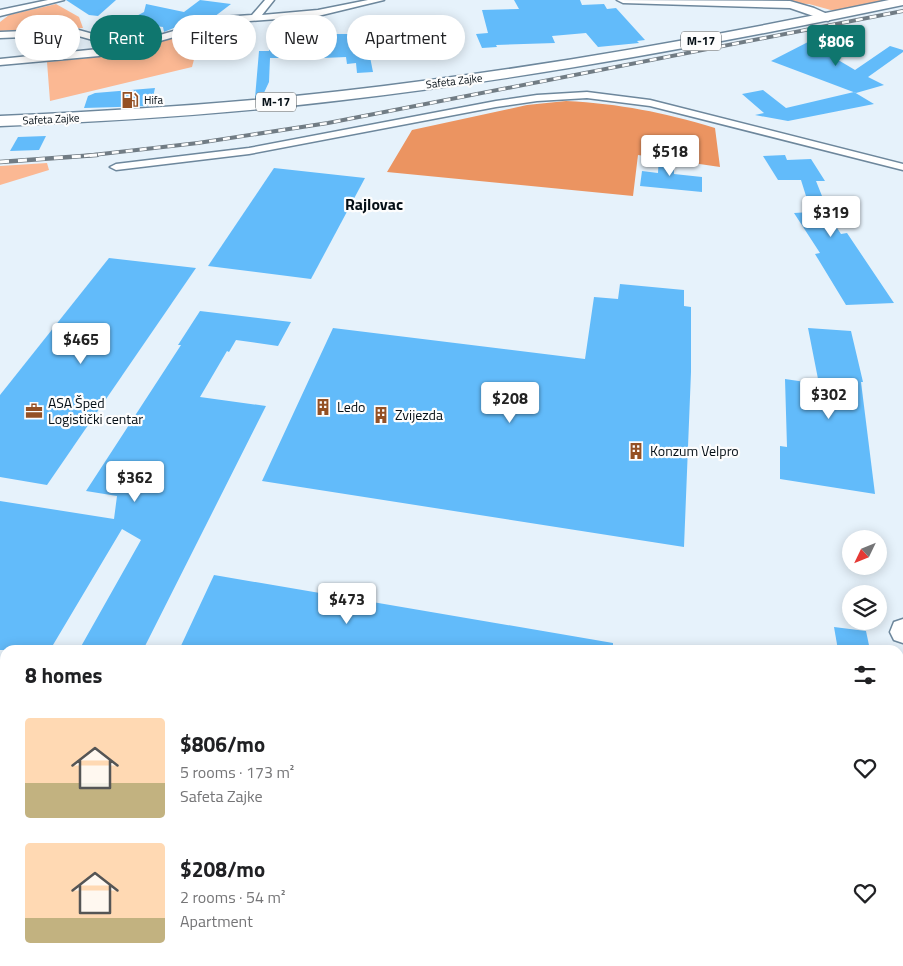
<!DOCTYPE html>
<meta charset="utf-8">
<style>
body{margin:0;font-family:"Titillium Web",sans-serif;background:#f6f6f6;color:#202124;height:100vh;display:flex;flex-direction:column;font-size:19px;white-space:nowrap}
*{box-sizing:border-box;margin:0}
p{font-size:16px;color:#757577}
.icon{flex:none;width:28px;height:28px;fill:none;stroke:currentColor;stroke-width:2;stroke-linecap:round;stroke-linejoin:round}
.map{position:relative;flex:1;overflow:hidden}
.details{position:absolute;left:0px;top:645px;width:904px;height:321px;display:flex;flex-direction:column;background:#fff;border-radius:15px 15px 0 0;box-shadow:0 2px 12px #0003}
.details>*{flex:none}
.banner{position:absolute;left:15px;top:15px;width:500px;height:45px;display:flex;gap:10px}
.needle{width:32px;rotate:227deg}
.controls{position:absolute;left:842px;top:530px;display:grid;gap:10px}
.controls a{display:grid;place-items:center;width:45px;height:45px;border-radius:50%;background:#fff;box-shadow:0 2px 12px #0003;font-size:25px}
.price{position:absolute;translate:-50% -42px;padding:0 11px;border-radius:5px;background:#fff;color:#222;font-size:16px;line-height:32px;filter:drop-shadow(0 1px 2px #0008)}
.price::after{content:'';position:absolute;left:50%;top:30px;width:15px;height:11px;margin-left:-8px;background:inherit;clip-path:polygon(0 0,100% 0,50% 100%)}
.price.current{background:#0f766e;color:#fff}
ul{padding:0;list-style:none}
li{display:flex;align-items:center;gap:15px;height:125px;padding:0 25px}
li span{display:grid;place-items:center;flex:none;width:140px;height:100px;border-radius:5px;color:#555}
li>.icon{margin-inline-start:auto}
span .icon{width:60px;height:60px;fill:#fffc;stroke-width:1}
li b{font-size:21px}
h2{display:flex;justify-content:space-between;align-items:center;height:60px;padding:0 25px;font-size:21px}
.chip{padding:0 18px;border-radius:22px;background:#fff;box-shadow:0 2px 12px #0003;font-size:18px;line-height:45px}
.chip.current{background:#0f766e;color:#fff}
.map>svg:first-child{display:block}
.green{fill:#fbb893}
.forest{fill:#eb9461}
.building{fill:#62bbfa}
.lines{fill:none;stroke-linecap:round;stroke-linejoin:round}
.street-casing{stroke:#6d879c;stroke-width:3}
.secondary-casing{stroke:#6d879c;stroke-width:3}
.primary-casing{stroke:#6d879c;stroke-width:3}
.street{fill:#fff;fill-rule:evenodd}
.secondary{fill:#fff;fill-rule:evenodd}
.primary{fill:#fff;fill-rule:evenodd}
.rail-far1-casing{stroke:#717c84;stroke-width:4}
.rail-casing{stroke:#717c84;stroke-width:4.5}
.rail-far1{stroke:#fdfdfd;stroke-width:2.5;stroke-dasharray:7;stroke-linecap:butt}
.rail{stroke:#fdfdfd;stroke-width:3;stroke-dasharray:9;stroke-linecap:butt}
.labels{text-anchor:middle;stroke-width:4.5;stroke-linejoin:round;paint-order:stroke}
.far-street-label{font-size:11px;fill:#050f16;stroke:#fdfdfd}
.far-poi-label{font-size:11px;fill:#050f16;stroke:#fdfdfd;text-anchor:start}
.shield{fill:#fdfdfd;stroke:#4f565b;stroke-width:1}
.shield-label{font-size:12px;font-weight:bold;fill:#050f16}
.poi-label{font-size:14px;fill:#050f16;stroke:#fdfdfd;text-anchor:start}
.far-district-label{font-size:16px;font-weight:bold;fill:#050f16;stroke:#fdfdfd}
</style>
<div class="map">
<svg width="903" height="966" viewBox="0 0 903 966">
<rect width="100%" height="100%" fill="#e6f2fb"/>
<!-- green -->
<g class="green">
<polygon points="689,0 890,0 838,12 809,4"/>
<polygon points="56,4 79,17 83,28 0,31 0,22 9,15"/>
<polygon points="180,32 201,33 192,67 50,101 47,62 99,57 128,43"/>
<polygon points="47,163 49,170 0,185 0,166"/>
</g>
<!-- forest -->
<path class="forest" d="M566,101C621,104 662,112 715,128L720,167L638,155L633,196L387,172L412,130L527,105Z"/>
<!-- building -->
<g class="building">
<polygon points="66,0 116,0 98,16 89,15"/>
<polygon points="200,0 231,4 214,17 203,16 164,32 163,27 125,22 144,12 146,4 184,12"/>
<polygon points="514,0 580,0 582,5 604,4 607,9 616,8 645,40 637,41 639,43 598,47 586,33 552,36 555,43 496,45 497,47 482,48 476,34 488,33 482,10 519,9"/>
<polygon points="401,25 408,55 370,57 373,72 357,73 356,63 347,64 346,57 323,58 321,34 375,34 375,26"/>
<polygon points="269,34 304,34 298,58 270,58 269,82 262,97 255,98 259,51 269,51"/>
<polygon points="808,42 855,70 890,46 903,50 903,52 868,77 884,85 856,93 771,61"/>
<polygon points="155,88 151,106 84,108 88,96 95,93"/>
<polygon points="763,90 786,108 854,92 874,104 788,121 755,115 764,113 742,94"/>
<polygon points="46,136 39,150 10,151 18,137"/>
<polygon points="659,154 674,155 674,174 702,177 702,192 640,186 642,171 658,173"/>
<polygon points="785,155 787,160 811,159 825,181 816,181 824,201 820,202 841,234 847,233 894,303 846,305 815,254 820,253 794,213 811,212 801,180 778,180 763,156"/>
<polygon points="274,168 365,178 311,279 208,266"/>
<polygon points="109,258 196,268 47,485 0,477 0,395"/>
<polygon points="620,284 684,290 684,306 691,307 691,372 684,547 262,481 333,328 585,359 594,297 618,299"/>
<polygon points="200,311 291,322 278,346 236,340 229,352 227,351 200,397 266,406 143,650 79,650 141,540 122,529 50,650 0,650 0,501 114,519 117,496 86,491 181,345 178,345"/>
<polygon points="808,328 851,331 863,382 861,382 875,494 780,479 780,446 787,447 785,379 819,384"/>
<polygon points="214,575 613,643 613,650 179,650"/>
<polygon points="834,627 866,631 870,650 838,650"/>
</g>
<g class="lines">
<!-- street casing -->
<g class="street-casing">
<g id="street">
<polygon points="48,0 64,0 0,16 0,10"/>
<polygon points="265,0 274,0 262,15 318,10 368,0 384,0 318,16 223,23 132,49 99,56 0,65 0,59 118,47 75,35 0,38 0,32 75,29 129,44 222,17 252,15"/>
<polygon points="587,92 650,100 903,164 903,170 650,106 587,98 537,101 496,107 249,154 116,170 110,167 116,164 249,148 496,101 537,95"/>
</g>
</g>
<!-- secondary casing -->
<g class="secondary-casing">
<g id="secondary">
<polygon points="617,0 790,1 814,8 834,17 828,21 790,8 623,3"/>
<polygon points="903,619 903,643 894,640 890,632 894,622"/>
</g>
</g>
<!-- primary casing -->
<g class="primary-casing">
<path id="primary" d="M889,0H903V5C717,44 531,78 343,100C229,114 115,121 0,126V116C114,111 228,104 342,91C526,70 708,38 889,0Z"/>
</g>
<!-- street -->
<use href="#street" class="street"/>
<!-- secondary -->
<use href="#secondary" class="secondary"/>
<!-- primary -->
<use href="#primary" class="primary"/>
<!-- rail-far1 casing -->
<g class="rail-far1-casing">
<polyline id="rail-far1" points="84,156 198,143 328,123 903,11"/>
</g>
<!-- rail casing -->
<g class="rail-casing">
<polyline id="rail" points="0,162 97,155"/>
</g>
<!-- rail-far1 -->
<use href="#rail-far1" class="rail-far1"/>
<!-- rail -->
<use href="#rail" class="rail"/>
</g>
<!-- icons -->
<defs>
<g id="fuel-bare" transform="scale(1.35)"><path d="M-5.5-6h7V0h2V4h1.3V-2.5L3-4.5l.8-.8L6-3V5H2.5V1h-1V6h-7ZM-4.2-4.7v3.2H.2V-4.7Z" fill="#945024" stroke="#fdfdfd" stroke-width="2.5" paint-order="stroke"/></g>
<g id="building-bare" transform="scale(1.35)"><path d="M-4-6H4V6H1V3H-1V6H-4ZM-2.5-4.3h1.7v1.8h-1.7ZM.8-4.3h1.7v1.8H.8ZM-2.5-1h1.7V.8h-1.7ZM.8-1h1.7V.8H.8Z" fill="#945024" stroke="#fdfdfd" stroke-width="2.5" paint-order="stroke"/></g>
<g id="office-bare" transform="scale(1.35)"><path d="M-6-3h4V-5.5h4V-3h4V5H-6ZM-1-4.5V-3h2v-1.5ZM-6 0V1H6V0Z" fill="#945024" stroke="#fdfdfd" stroke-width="2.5" paint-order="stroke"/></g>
</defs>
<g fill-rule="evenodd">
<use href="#fuel-bare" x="130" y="100"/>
<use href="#building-bare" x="323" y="407"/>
<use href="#office-bare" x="34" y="411"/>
<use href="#building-bare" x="381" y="415"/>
<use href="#building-bare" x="636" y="451"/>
</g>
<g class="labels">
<!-- far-street labels -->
<g class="far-street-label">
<text transform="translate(454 81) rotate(-7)" y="4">Safeta Zajke</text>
<text transform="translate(51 119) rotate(-3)" y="4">Safeta Zajke</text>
</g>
<!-- far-poi labels -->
<g class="far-poi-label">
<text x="144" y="104">Hifa</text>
</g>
<!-- shield labels -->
<g class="shield">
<rect x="681" y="31.5" width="40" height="19" rx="4"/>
<rect x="256" y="92.5" width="40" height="19" rx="4"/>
</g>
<g class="shield-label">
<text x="701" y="45">M-17</text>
<text x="276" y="106">M-17</text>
</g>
<!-- poi labels -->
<g class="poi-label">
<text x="48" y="408">ASA Šped<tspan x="48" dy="16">Logistički centar</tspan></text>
<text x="337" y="412">Ledo</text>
<text x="395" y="420">Zvijezda</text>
<text x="650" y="456">Konzum Velpro</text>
</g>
<!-- far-district labels -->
<g class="far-district-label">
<text x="374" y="210">Rajlovac</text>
</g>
</g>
</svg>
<div class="controls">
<a><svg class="needle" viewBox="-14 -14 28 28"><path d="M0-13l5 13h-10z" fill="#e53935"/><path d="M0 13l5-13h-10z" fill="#757577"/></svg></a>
<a><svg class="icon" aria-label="layers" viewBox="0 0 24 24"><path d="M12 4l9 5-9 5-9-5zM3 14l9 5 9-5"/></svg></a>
</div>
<b class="price current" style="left:836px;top:67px">$806</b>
<b class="price" style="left:670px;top:177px">$518</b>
<b class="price" style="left:831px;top:238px">$319</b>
<b class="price" style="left:81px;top:365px">$465</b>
<b class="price" style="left:829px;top:420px">$302</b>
<b class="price" style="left:510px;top:424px">$208</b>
<b class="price" style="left:135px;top:503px">$362</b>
<b class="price" style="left:347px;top:625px">$473</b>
<div class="banner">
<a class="chip">Buy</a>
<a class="chip current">Rent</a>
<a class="chip">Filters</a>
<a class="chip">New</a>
<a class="chip">Apartment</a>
</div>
<section class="details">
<h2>8 homes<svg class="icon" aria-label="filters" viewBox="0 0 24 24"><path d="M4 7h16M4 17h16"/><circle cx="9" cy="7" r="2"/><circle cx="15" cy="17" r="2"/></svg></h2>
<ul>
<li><span style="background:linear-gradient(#ffd9b3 65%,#c2b280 0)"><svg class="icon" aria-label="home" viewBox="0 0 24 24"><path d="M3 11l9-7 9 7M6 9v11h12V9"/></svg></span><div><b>$806/mo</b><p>5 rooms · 173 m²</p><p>Safeta Zajke</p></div><svg class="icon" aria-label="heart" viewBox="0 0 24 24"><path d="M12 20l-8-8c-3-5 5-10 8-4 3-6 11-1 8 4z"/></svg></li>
<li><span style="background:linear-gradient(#ffd9b3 75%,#c2b280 0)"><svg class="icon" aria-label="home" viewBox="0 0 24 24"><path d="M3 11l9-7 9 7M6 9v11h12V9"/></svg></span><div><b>$208/mo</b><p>2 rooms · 54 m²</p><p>Apartment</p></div><svg class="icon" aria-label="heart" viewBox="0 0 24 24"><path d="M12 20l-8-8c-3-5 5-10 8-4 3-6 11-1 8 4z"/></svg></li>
</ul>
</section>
</div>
